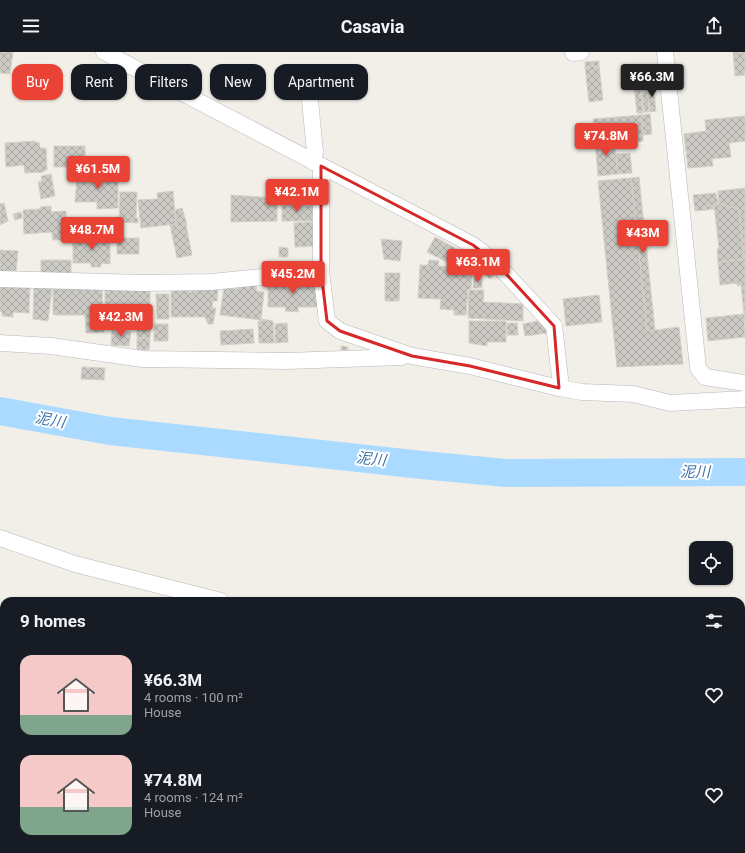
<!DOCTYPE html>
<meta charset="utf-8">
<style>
body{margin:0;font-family:Roboto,"Noto Sans JP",sans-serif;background:#242831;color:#f1f3f6;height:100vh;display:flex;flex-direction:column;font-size:15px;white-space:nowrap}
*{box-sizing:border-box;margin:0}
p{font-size:13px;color:#9ea1a6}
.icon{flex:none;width:22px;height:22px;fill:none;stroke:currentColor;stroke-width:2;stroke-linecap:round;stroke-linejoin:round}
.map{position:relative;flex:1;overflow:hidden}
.side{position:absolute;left:0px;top:545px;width:745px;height:256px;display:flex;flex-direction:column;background:#171b24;border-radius:12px 12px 0 0;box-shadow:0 1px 3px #0004}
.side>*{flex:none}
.top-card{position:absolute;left:12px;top:12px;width:400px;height:36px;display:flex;gap:8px}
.fabs{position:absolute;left:689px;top:489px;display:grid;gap:8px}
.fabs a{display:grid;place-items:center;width:44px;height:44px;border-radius:8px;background:#171b24;box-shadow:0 1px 3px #0004;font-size:20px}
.price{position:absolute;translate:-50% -34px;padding:0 9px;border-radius:4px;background:#ea4335;color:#fff;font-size:13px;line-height:26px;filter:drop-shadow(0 1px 2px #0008)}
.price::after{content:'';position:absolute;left:50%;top:24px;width:12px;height:9px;margin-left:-6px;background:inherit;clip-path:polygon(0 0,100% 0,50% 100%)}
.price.active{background:#222;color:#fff}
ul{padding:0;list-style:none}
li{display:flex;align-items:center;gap:12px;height:100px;padding:0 20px}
li span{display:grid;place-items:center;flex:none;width:112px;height:80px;border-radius:12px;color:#555}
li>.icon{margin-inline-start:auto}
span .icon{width:48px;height:48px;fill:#fffc;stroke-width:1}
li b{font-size:17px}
h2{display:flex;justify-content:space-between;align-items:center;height:48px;padding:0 20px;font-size:17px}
.pill{padding:0 14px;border-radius:12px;background:#171b24;box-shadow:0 1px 3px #0004;font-size:14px;line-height:36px}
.pill.active{background:#ea4335;color:#fff}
header{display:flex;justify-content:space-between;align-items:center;height:52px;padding:0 20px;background:#171b24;font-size:18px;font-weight:700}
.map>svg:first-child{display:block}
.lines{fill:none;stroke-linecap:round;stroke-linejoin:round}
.river{stroke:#aadaff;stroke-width:28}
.building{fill:url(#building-cross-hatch);stroke:#d6d1c6}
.street-casing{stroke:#b5b8bc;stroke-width:17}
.street{stroke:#fff;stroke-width:16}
.marked{fill:none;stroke:#d62828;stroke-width:3;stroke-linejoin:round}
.labels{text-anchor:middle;stroke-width:4;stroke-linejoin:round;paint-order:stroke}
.water-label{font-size:15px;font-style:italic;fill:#4174aa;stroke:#fff}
</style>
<header><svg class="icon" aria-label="menu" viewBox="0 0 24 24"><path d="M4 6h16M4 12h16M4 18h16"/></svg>Casavia<svg class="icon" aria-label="share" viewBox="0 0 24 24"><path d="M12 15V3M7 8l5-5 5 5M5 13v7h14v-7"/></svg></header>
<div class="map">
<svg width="745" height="801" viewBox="0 0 745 801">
<defs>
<pattern id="building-cross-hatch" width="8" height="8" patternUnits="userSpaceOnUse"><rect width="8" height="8" fill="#cccac5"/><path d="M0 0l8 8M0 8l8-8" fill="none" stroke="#a9a8a4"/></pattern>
</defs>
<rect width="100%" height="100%" fill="#f1efe8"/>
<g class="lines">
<!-- river -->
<polyline class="river" points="0,359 110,379 422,413 506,421 745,420"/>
</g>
<!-- building -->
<g class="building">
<polygon points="0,0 13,0 10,22 0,21"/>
<polygon points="733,0 745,0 745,23 735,24"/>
<polygon points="599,9 599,14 585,15 585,10"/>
<polygon points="599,14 603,48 589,50 585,15"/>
<polygon points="653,31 656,59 650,60 647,32"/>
<polygon points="647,32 649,60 644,60 641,33"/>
<polygon points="634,33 640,33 643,61 637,61"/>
<polygon points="650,62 652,82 643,83 641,63"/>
<polygon points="641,63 643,83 595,88 593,67"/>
<polygon points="745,64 745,89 729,91 731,105 712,107 713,114 688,116 684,82 706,79 705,68"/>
<polygon points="643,83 643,89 617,91 616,86"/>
<polygon points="614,86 618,122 598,124 595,88"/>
<polygon points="35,89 35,91 39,90 40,96 46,96 47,118 44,118 44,120 25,121 24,113 6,115 5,91"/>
<rect x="54" y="94" width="31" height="21"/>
<polygon points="630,101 632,121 618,122 616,102"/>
<polygon points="113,120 113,126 118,126 118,156 97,157 97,150 75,150 77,125 92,124 92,121"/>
<polygon points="51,122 55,144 41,147 38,130 42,129 41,124"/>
<polygon points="639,125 655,278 647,279 631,126"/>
<polygon points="631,126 647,279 679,275 683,312 617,315 598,129"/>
<polygon points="745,136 745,272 741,233 737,234 737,231 720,233 718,210 744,207 739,157 719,154 718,139"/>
<polygon points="173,139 176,172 141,176 138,148 158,147 157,141"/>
<polygon points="120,140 137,140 136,166 138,166 138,171 119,170"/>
<polygon points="716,141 718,153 706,154 706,158 695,159 693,143"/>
<polygon points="231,143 277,146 277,169 231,170"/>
<polygon points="4,151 8,169 0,173 0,152"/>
<polygon points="719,152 739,157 744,207 718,210 717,197 719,196 714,153"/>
<polygon points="282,153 313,154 312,169 282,169"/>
<polygon points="714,153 714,157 706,158 706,154"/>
<polygon points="51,154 51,160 66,159 67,188 53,188 52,180 24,182 23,158 40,157 40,155"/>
<polygon points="182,156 187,173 177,176 175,158"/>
<polygon points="21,160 22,166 15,168 13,162"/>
<polygon points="313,170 313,194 295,195 294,171"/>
<polygon points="176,172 177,176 186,173 192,203 177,206 170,173"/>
<polygon points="73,185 110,186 110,212 101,211 101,215 91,215 91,211 73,211"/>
<polygon points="435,185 455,196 447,210 427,200"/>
<rect x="117" y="186" width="22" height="16"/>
<polygon points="381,187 402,189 400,209 384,207"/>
<polygon points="279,195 288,196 288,205 279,205"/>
<polygon points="0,198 18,199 16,221 0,220"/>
<polygon points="41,208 71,208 71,222 41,221"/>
<polygon points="429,208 439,209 438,214 454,215 454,222 472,223 471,237 468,237 466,263 454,263 454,258 440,257 441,247 418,246 420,213 428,213"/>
<polygon points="487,216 494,223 490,227 483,220"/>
<polygon points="385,221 400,221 399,249 385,249"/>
<polygon points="474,225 482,226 482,236 473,236"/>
<polygon points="257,229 256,239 264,240 261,268 220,263 224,235 238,237 238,231"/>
<polygon points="283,229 316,229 318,255 298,255 298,260 285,259 286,255 268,255 268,232 283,233"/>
<polygon points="0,230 30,232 29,261 13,260 13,265 2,264 2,260 0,259"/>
<polygon points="34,234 52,236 48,269 33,267"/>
<polygon points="53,234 102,235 104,280 86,281 85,263 55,263 53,262"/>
<polygon points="105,234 150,234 150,286 137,286 137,263 105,263"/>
<polygon points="192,234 218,235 217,249 213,249 212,256 216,256 213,272 208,272 205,265 171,265 171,238 189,238 189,240 192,240"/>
<polygon points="469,238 484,238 483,250 523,252 523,269 468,266"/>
<polygon points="156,242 169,242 169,267 157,267"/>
<polygon points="599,243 602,270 566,274 563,247"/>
<polygon points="744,262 745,285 708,289 706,266"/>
<polygon points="262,267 273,269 274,291 259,291 258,269 262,269"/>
<polygon points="469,269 506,269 506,290 487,290 487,294 469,291"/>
<polygon points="538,269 546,276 547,281 525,284 523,272"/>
<polygon points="287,271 288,290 275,291 275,272"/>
<polygon points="507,271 517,271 518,283 507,283"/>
<rect x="154" y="272" width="14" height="17"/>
<polygon points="253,277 254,291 221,293 220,279"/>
<polygon points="112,278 131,280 129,294 111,293"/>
<polygon points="137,286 150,286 149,298 137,298"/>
<polygon points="341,294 348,295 348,298 341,298"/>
<polygon points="82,315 105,316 104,328 81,327"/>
</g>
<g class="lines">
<!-- street casing -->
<g class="street-casing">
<g id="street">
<polyline points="104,0 473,193 496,211 554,274 560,326 559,336"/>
<polyline points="665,0 698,316 705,325 745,331"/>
<polyline points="573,1 581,0"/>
<polyline points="308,28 315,100 313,110"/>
<polyline points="321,114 321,219 327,269 340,279 412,304 470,314 559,336 582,340 633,342 670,351 745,347"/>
<polyline points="0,227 143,231 211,230 321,219"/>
<polyline points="0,291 51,294 143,307 286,309 402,305"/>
<polyline points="0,486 75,512 221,549"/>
<polyline points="741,571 745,570"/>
<polyline points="551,797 552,801"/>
</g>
</g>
<!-- street -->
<use href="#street" class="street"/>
</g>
<!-- marked area -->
<path class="marked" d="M321,114L473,193L496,211L554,274L559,336L470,314L412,304L340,279L327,269L321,219Z"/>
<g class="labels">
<!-- water labels -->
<g class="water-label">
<text transform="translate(50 368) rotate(10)" y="5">泥川</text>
<text transform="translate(371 407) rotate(6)" y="5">泥川</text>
<text x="695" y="425">泥川</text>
</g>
</g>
</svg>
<div class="fabs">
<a><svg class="icon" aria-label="locate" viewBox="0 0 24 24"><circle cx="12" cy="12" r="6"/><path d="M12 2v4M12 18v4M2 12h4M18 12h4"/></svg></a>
</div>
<b class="price active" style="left:652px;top:46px">¥66.3M</b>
<b class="price" style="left:606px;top:105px">¥74.8M</b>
<b class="price" style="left:98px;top:138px">¥61.5M</b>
<b class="price" style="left:297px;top:161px">¥42.1M</b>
<b class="price" style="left:92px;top:199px">¥48.7M</b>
<b class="price" style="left:643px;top:202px">¥43M</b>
<b class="price" style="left:478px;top:231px">¥63.1M</b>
<b class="price" style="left:293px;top:243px">¥45.2M</b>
<b class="price" style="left:121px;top:286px">¥42.3M</b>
<div class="top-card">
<a class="pill active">Buy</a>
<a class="pill">Rent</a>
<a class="pill">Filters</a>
<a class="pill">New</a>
<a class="pill">Apartment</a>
</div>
<section class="side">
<h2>9 homes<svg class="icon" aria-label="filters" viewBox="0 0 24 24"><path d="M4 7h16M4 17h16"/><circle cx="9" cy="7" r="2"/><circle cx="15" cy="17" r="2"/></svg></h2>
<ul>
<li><span style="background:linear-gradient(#f6c9c9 75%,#7fa58c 0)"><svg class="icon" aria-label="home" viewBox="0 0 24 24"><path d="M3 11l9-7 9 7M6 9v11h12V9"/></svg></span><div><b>¥66.3M</b><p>4 rooms · 100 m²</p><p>House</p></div><svg class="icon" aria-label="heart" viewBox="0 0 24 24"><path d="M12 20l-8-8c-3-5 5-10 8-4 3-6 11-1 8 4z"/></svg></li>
<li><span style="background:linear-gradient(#f6c9c9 65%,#7fa58c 0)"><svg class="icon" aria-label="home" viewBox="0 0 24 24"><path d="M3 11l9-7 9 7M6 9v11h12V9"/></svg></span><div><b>¥74.8M</b><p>4 rooms · 124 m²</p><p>House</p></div><svg class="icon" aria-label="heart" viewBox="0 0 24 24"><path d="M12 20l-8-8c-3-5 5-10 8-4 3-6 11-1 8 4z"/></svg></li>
</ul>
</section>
</div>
